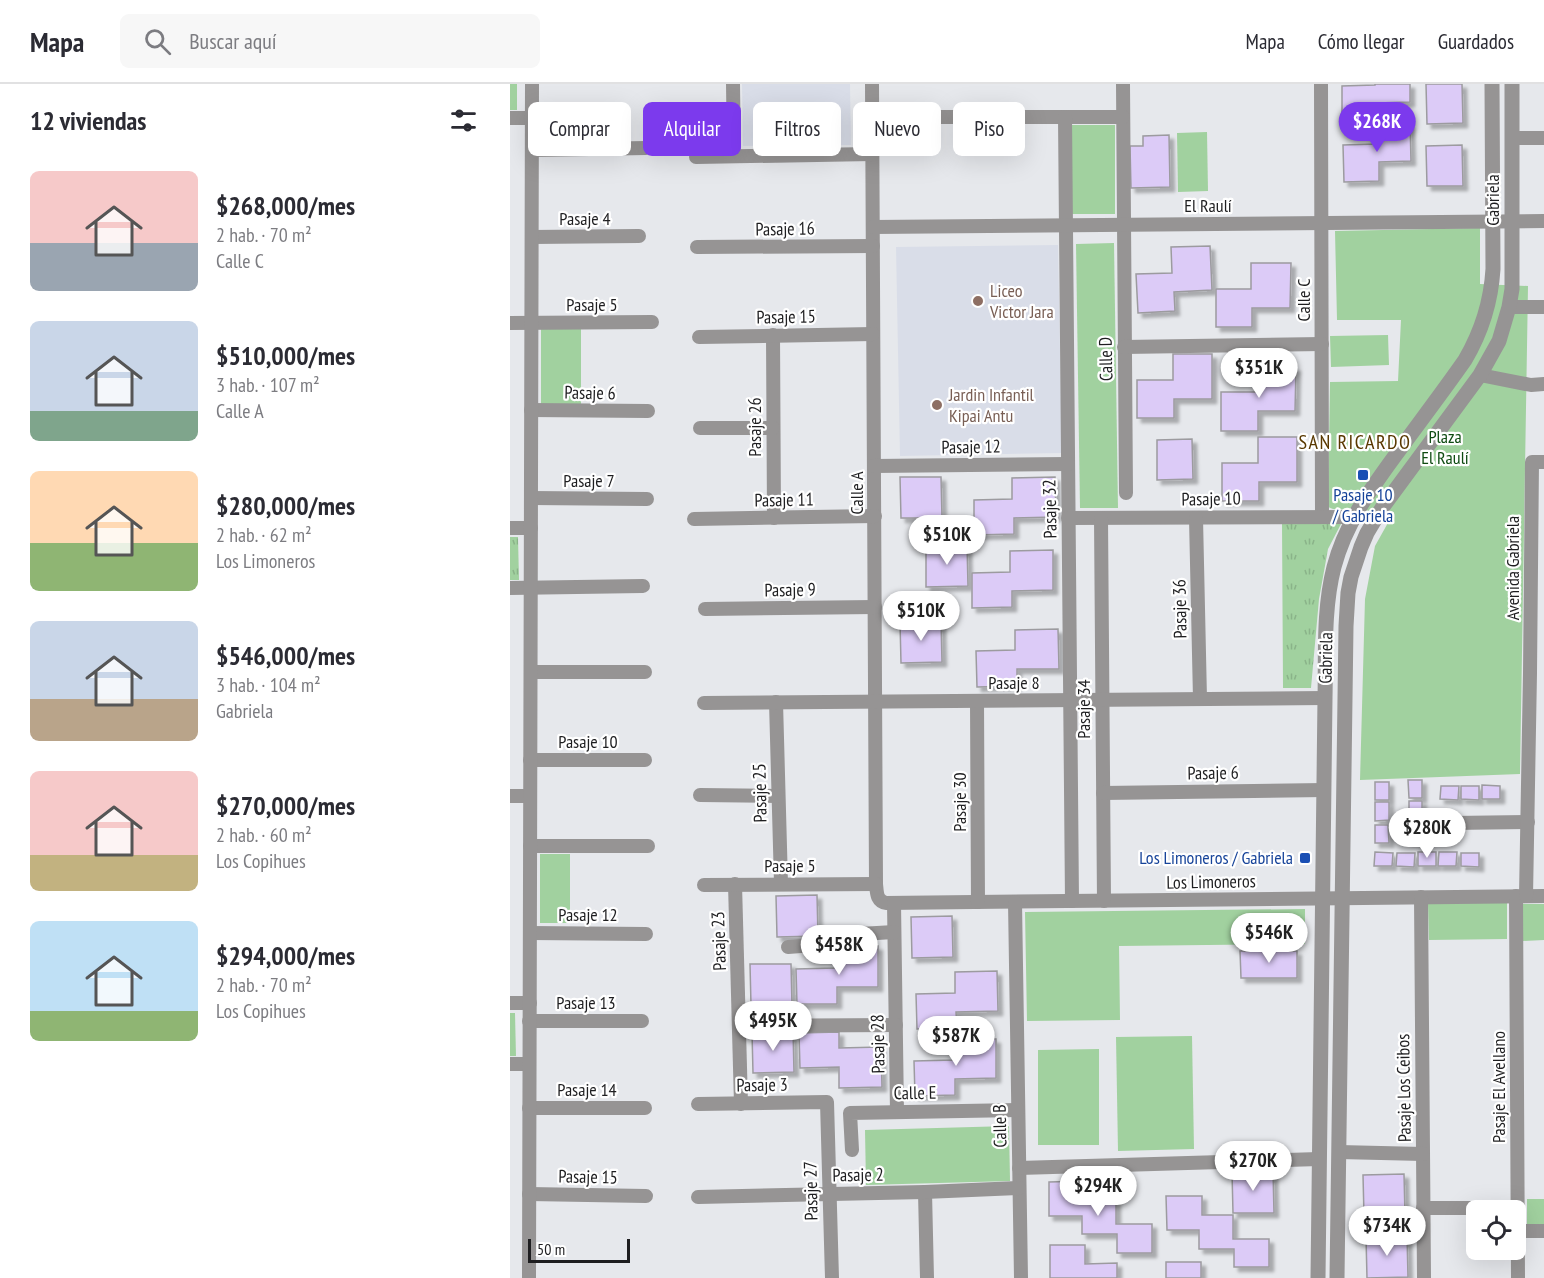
<!DOCTYPE html>
<html lang="es">
<meta charset="utf-8">
<style>
body{margin:0;font-family:"PT Sans Narrow",sans-serif;background:#f7f7f7;color:#2b2b33;height:100vh;display:flex;flex-direction:column;font-size:22px;white-space:nowrap}
*{box-sizing:border-box;margin:0}
p{font-size:20px;color:#7c7c81}
.icon{flex:none;width:33px;height:33px;fill:none;stroke:currentColor;stroke-width:2;stroke-linecap:round;stroke-linejoin:round}
.map{position:relative;flex:1;overflow:hidden}
.details{display:flex;flex-direction:column;background:#fff;width:510px}
.details>*{flex:none}
.top-card{position:absolute;left:18px;top:18px;width:570px;height:54px;display:flex;gap:12px}
.fabs{position:absolute;left:956px;top:1116px;display:grid;gap:12px}
.fabs a{display:grid;place-items:center;width:60px;height:60px;border-radius:9px;background:#fff;box-shadow:0 6px 24px #0002;font-size:30px}
.scale{position:absolute;left:18px;bottom:15px;width:102px;box-sizing:border-box;padding-left:6px;border:3px solid #1e1e20;border-top:0;font-size:16px;line-height:21px;white-space:nowrap;color:#1e1e20;-webkit-text-stroke:4px #fff;paint-order:stroke}
.price{position:absolute;translate:-50% -51px;padding:0 14px;border-radius:21px;background:#fff;color:#222;font-size:20px;line-height:39px;filter:drop-shadow(0 2px 3px #0008)}
.price::after{content:'';position:absolute;left:50%;top:36px;width:18px;height:14px;margin-left:-9px;background:inherit;clip-path:polygon(0 0,100% 0,50% 100%)}
.price.current{background:#7c3aed;color:#fff}
ul{padding:0;list-style:none}
li{display:flex;align-items:center;gap:18px;height:150px;padding:0 30px}
li span{display:grid;place-items:center;flex:none;width:168px;height:120px;border-radius:9px;color:#555}
li>.icon{margin-inline-start:auto}
span .icon{width:72px;height:72px;fill:#fffc;stroke-width:1}
li b{font-size:26px}
h2{display:flex;justify-content:space-between;align-items:center;height:72px;padding:0 30px;font-size:26px}
.chip{padding:0 21px;border-radius:9px;background:#fff;box-shadow:0 6px 24px #0002;font-size:21px;line-height:54px}
.chip.current{background:#7c3aed;color:#fff}
header{display:flex;align-items:center;gap:36px;box-sizing:border-box;height:84px;padding:0 30px;background:#fff;border-bottom:2px solid #e1e1e2}
header strong{font-size:28px}
nav{display:flex;gap:33px;margin-inline-start:auto;font-size:21px}
.search{width:420px;height:54px;background:#f7f7f7;display:flex;align-items:center;gap:15px;box-sizing:border-box;padding:0 21px;border-radius:9px;color:#7c7c81;font-size:22px}
main{display:flex;flex:1;min-height:0}
.map>svg:first-child{display:block}
.built{fill:#d9dde8}
.grass{fill:url(#grass-tufts)}
.green{fill:#a1d19f}
.building{fill:#dccbf7;stroke:#9c9b9f;stroke-width:1.5;filter:url(#shadow)}
.lines{fill:none;stroke-linecap:round;stroke-linejoin:round}
.minor{stroke:#969494;stroke-width:14}
.tertiary{stroke:#969494;stroke-width:15}
.education-dot{fill:#8d6e63;stroke:#fff;stroke-width:2}
.transit-dot{fill:#1a4fb4;stroke:#fff;stroke-width:2}
.labels{text-anchor:middle;stroke-width:4.5;stroke-linejoin:round;paint-order:stroke}
.street-label{font-size:18px;fill:#1e1e20;stroke:#fff}
.education-label{font-size:18px;fill:#785e54;stroke:#fff;text-anchor:start}
.park-label{font-size:18px;fill:#0e4b11;stroke:#fff}
.transit-label{font-size:18px;fill:#164399;stroke:#fff}
.neighbourhood-label{font-size:20px;letter-spacing:1.5px;fill:#593800;stroke:#fff}
</style>
<header>
<strong>Mapa</strong>
<div class="search"><svg class="icon" aria-label="search" viewBox="0 0 24 24"><circle cx="10" cy="10" r="6"/><path d="M15 15l6 6"/></svg>Buscar aquí</div>
<nav><a>Mapa</a><a>Cómo llegar</a><a>Guardados</a></nav>
</header>
<main>
<section class="details">
<h2>12 viviendas<svg class="icon" aria-label="filters" viewBox="0 0 24 24"><path d="M4 7h16M4 17h16"/><circle cx="9" cy="7" r="2"/><circle cx="15" cy="17" r="2"/></svg></h2>
<ul>
<li><span style="background:linear-gradient(#f6c9c9 60%,#9aa5b1 0)"><svg class="icon" aria-label="home" viewBox="0 0 24 24"><path d="M3 11l9-7 9 7M6 9v11h12V9"/></svg></span><div><b>$268,000/mes</b><p>2 hab. · 70 m²</p><p>Calle C</p></div></li>
<li><span style="background:linear-gradient(#c9d6e8 75%,#7fa58c 0)"><svg class="icon" aria-label="home" viewBox="0 0 24 24"><path d="M3 11l9-7 9 7M6 9v11h12V9"/></svg></span><div><b>$510,000/mes</b><p>3 hab. · 107 m²</p><p>Calle A</p></div></li>
<li><span style="background:linear-gradient(#ffd9b3 60%,#8fb573 0)"><svg class="icon" aria-label="home" viewBox="0 0 24 24"><path d="M3 11l9-7 9 7M6 9v11h12V9"/></svg></span><div><b>$280,000/mes</b><p>2 hab. · 62 m²</p><p>Los Limoneros</p></div></li>
<li><span style="background:linear-gradient(#c9d6e8 65%,#b9a48a 0)"><svg class="icon" aria-label="home" viewBox="0 0 24 24"><path d="M3 11l9-7 9 7M6 9v11h12V9"/></svg></span><div><b>$546,000/mes</b><p>3 hab. · 104 m²</p><p>Gabriela</p></div></li>
<li><span style="background:linear-gradient(#f6c9c9 70%,#c2b280 0)"><svg class="icon" aria-label="home" viewBox="0 0 24 24"><path d="M3 11l9-7 9 7M6 9v11h12V9"/></svg></span><div><b>$270,000/mes</b><p>2 hab. · 60 m²</p><p>Los Copihues</p></div></li>
<li><span style="background:linear-gradient(#bfe0f5 75%,#8fb573 0)"><svg class="icon" aria-label="home" viewBox="0 0 24 24"><path d="M3 11l9-7 9 7M6 9v11h12V9"/></svg></span><div><b>$294,000/mes</b><p>2 hab. · 70 m²</p><p>Los Copihues</p></div></li>
</ul>
</section>
<div class="map">
<svg width="1034" height="1194" viewBox="0 0 1034 1194">
<defs>
<pattern id="grass-tufts" width="24" height="20" patternUnits="userSpaceOnUse" patternTransform="scale(1.5)"><rect width="24" height="20" fill="#a1d19f"/><path d="M3 7l-1-3M5 7V3M7 7l1-3M15 17l-1-3M17 17v-4M19 17l1-3" fill="none" stroke="#8ab389"/></pattern>
<filter id="shadow"><feDropShadow dx="4.5" dy="4.5" stdDeviation="1.5" flood-color="#0004"/></filter>
</defs>
<rect width="100%" height="100%" fill="#e6e8ec"/>
<!-- built -->
<g class="built">
<polygon points="232,0 340,0 341,61 233,62"/>
<polygon points="548,161 552,369 390,372 386,163"/>
</g>
<!-- grass -->
<g class="grass">
<polygon points="832,438 818,465 809,515 801,604 773,604 772,440"/>
<polygon points="0,453 8,453 9,496 0,496"/>
</g>
<!-- green -->
<g class="green">
<rect x="0" y="0" width="7" height="26"/>
<polygon points="560,41 605,41 605,130 559,130"/>
<polygon points="697,48 698,107 668,108 667,49"/>
<polygon points="970,144 970,200 1018,202 1010,690 850,696 855,515 865,462 884,428 823,425 818,423 820,298 888,297 891,236 827,236 825,147"/>
<polygon points="604,159 608,424 570,424 566,160"/>
<rect x="31" y="244" width="40" height="76"/>
<polygon points="878,251 879,281 821,283 820,252"/>
<rect x="30" y="770" width="30" height="69"/>
<polygon points="997,818 997,855 919,856 918,820"/>
<polygon points="1012,820 1034,820 1034,856 1013,857"/>
<polygon points="795,825 795,860 609,862 610,936 517,937 515,828"/>
<polygon points="0,929 5,929 6,972 0,972"/>
<polygon points="682,952 684,1065 608,1067 606,953"/>
<polygon points="589,965 589,1061 528,1061 528,966"/>
<polygon points="499,1042 500,1097 356,1101 355,1046"/>
<rect x="1017" y="1115" width="17" height="26"/>
</g>
<!-- building -->
<g class="building">
<polygon points="865,0 900,0 900,18 868,19 868,38 832,39 832,2 865,1"/>
<polygon points="916,0 952,0 953,39 917,40"/>
<polygon points="900,40 901,77 869,78 869,97 834,98 833,61 866,60 866,41"/>
<polygon points="659,51 660,103 621,104 620,62 633,62 633,52"/>
<polygon points="952,61 953,102 917,102 916,62"/>
<polygon points="700,162 702,206 664,208 665,227 628,229 626,190 662,189 661,163"/>
<polygon points="741,179 781,179 780,224 742,224 742,243 706,243 706,205 741,205"/>
<polygon points="663,270 702,270 702,315 664,315 664,334 627,334 627,296 663,296"/>
<polygon points="747,283 786,283 785,327 748,327 748,347 711,347 711,308 746,308"/>
<polygon points="748,353 787,353 787,398 749,398 749,417 712,417 712,379 748,379"/>
<polygon points="682,355 683,395 647,396 647,356"/>
<polygon points="390,393 431,393 432,434 391,434"/>
<polygon points="545,393 546,433 504,434 504,450 464,451 464,416 502,415 502,394"/>
<polygon points="457,461 458,502 416,503 416,462"/>
<polygon points="543,466 543,506 502,507 502,523 462,524 462,489 500,488 500,467"/>
<polygon points="431,537 432,578 391,579 390,538"/>
<polygon points="548,545 549,585 507,585 507,602 467,603 466,567 505,566 505,546"/>
<polygon points="898,696 912,696 912,714 899,714"/>
<rect x="865" y="698" width="14" height="18"/>
<polygon points="972,701 990,702 990,715 972,715"/>
<polygon points="931,702 949,702 948,716 930,715"/>
<polygon points="951,702 969,702 969,716 951,715"/>
<rect x="899" y="717" width="13" height="18"/>
<polygon points="865,718 879,718 879,736 865,737"/>
<rect x="898" y="739" width="14" height="18"/>
<polygon points="865,741 878,741 879,759 865,759"/>
<polygon points="865,768 883,769 882,782 864,782"/>
<rect x="908" y="768" width="18" height="14"/>
<polygon points="929,768 947,768 946,782 928,782"/>
<polygon points="887,769 905,769 904,783 886,782"/>
<polygon points="951,769 969,769 969,783 951,782"/>
<polygon points="307,811 308,852 267,853 266,812"/>
<polygon points="442,832 443,873 402,874 401,833"/>
<polygon points="368,862 368,903 327,903 327,920 287,920 286,885 325,884 325,863"/>
<polygon points="730,867 787,867 787,894 731,894"/>
<polygon points="240,880 281,880 282,921 241,921"/>
<polygon points="487,887 488,927 446,928 447,944 407,945 406,910 445,909 445,888"/>
<polygon points="283,947 284,988 243,989 242,948"/>
<polygon points="329,948 329,964 371,963 372,1003 329,1004 329,983 290,984 289,949"/>
<polygon points="443,955 486,955 486,994 445,995 445,1011 405,1012 404,977 443,976"/>
<polygon points="722,1088 763,1088 764,1129 723,1129"/>
<polygon points="894,1090 895,1131 854,1132 853,1091"/>
<polygon points="575,1097 575,1116 606,1116 606,1140 642,1140 642,1169 607,1169 607,1150 572,1150 572,1132 539,1132 539,1098"/>
<polygon points="656,1112 692,1112 692,1131 723,1131 723,1155 759,1155 759,1183 724,1183 724,1165 689,1165 689,1146 657,1146"/>
<polygon points="897,1152 898,1193 857,1194 856,1153"/>
<polygon points="540,1161 575,1161 575,1180 607,1179 607,1194 540,1194"/>
<rect x="656" y="1178" width="35" height="16"/>
</g>
<g class="lines">
<!-- minor -->
<g class="minor">
<polyline points="223,0 224,72"/>
<path d="M362,0L366,800C367,808 366,817 376,819L1034,812"/>
<polyline points="613,0 616,409"/>
<polyline points="811,0 812,432"/>
<polyline points="362,33 613,33"/>
<polyline points="555,33 562,817"/>
<polyline points="0,34 22,34"/>
<polyline points="1002,54 1034,54"/>
<polyline points="22,66 136,64"/>
<polyline points="186,73 362,70"/>
<polyline points="363,143 1034,137"/>
<polyline points="22,153 129,152"/>
<polyline points="187,163 363,162"/>
<polyline points="999,223 1034,223"/>
<polyline points="0,239 142,238"/>
<polyline points="263,251 264,434"/>
<polyline points="189,253 363,250"/>
<polyline points="614,263 812,260"/>
<polyline points="970,291 1021,301 1034,300"/>
<polyline points="21,326 138,327"/>
<polyline points="190,344 263,344"/>
<polyline points="364,382 558,380"/>
<polyline points="21,414 137,415"/>
<polyline points="558,434 843,433"/>
<polyline points="591,434 594,817"/>
<polyline points="686,434 690,615"/>
<polyline points="184,435 365,432"/>
<polyline points="0,444 21,444"/>
<polyline points="0,504 133,502"/>
<polyline points="195,525 365,523"/>
<polyline points="21,588 135,588"/>
<polyline points="467,617 468,818"/>
<polyline points="266,618 271,799"/>
<polyline points="194,619 815,614"/>
<polyline points="20,676 135,676"/>
<polyline points="593,709 814,706"/>
<polyline points="190,711 268,712"/>
<polyline points="0,712 20,712"/>
<polyline points="943,739 1018,738"/>
<polyline points="20,762 138,762"/>
<polyline points="225,800 231,1020"/>
<polyline points="194,801 366,800"/>
<polyline points="1006,812 1008,1194"/>
<polyline points="1016,812 1020,589 1022,378 1034,378"/>
<polyline points="911,813 914,1194"/>
<polyline points="505,818 511,1194"/>
<polyline points="384,819 387,1028"/>
<polyline points="20,849 136,850"/>
<polyline points="278,863 317,860 324,853 333,851 384,848"/>
<polyline points="0,919 20,919"/>
<polyline points="19,937 132,937"/>
<polyline points="229,942 386,941"/>
<polyline points="0,980 19,980"/>
<polyline points="188,1020 317,1018 322,1194"/>
<polyline points="19,1024 135,1024"/>
<polyline points="342,1066 340,1029 508,1026"/>
<polyline points="829,1068 913,1070"/>
<polyline points="509,1084 809,1075"/>
<polyline points="415,1108 417,1194"/>
<polyline points="19,1110 136,1112"/>
<polyline points="188,1113 415,1108 509,1104"/>
<polyline points="913,1124 1008,1124"/>
<polyline points="1008,1147 1034,1147"/>
<polyline points="19,1194 22,0"/>
</g>
<!-- tertiary -->
<g class="tertiary">
<path d="M808,1194L815,614C816,571 813,526 824,483C836,437 863,402 890,365C912,335 934,306 955,276C972,247 981,219 983,185L982,0"/>
<polyline points="827,1194 836,542 838,509 841,493 851,463 857,449 872,424 970,291 989,257 999,223 1002,205 1002,0"/>
</g>
</g>
<!-- markers -->
<g class="education-dot">
<circle cx="468" cy="217" r="6"/>
<circle cx="427" cy="321" r="6"/>
</g>
<g class="transit-dot">
<rect x="847" y="385" width="12" height="12" rx="3"/>
<rect x="789" y="768" width="12" height="12" rx="3"/>
</g>
<g class="labels">
<!-- street labels -->
<g class="street-label">
<text transform="translate(983 116) rotate(-90)" y="6">Gabriela</text>
<text x="698" y="128">El Raulí</text>
<text x="75" y="141">Pasaje 4</text>
<text transform="translate(275 145) rotate(-1)" y="6">Pasaje 16</text>
<text transform="translate(794 216) rotate(-90)" y="6">Calle C</text>
<text x="82" y="227">Pasaje 5</text>
<text transform="translate(276 233) rotate(-1)" y="6">Pasaje 15</text>
<text transform="translate(596 275) rotate(-91)" y="6">Calle D</text>
<text transform="translate(80 309) rotate(1)" y="6">Pasaje 6</text>
<text transform="translate(245 343) rotate(-90)" y="6">Pasaje 26</text>
<text transform="translate(461 363) rotate(-1)" y="6">Pasaje 12</text>
<text x="79" y="403">Pasaje 7</text>
<text transform="translate(347 409) rotate(-90)" y="6">Calle A</text>
<text transform="translate(701 415) rotate(-1)" y="6">Pasaje 10</text>
<text transform="translate(274 416) rotate(-1)" y="6">Pasaje 11</text>
<text transform="translate(540 425) rotate(-91)" y="6">Pasaje 32</text>
<text transform="translate(1003 484) rotate(-90)" y="6">Avenida Gabriela</text>
<text transform="translate(280 506) rotate(-1)" y="6">Pasaje 9</text>
<text transform="translate(670 525) rotate(-91)" y="6">Pasaje 36</text>
<text transform="translate(816 574) rotate(-89)" y="6">Gabriela</text>
<text x="504" y="605">Pasaje 8</text>
<text transform="translate(574 625) rotate(-90)" y="6">Pasaje 34</text>
<text x="78" y="664">Pasaje 10</text>
<text transform="translate(703 689) rotate(-1)" y="6">Pasaje 6</text>
<text transform="translate(250 709) rotate(-91)" y="6">Pasaje 25</text>
<text transform="translate(450 718) rotate(-90)" y="6">Pasaje 30</text>
<text x="280" y="788">Pasaje 5</text>
<text transform="translate(701 798) rotate(-1)" y="6">Los Limoneros</text>
<text x="78" y="837">Pasaje 12</text>
<text transform="translate(209 857) rotate(-92)" y="6">Pasaje 23</text>
<text x="76" y="925">Pasaje 13</text>
<text transform="translate(368 960) rotate(-91)" y="6">Pasaje 28</text>
<text transform="translate(252 1001) rotate(-1)" y="6">Pasaje 3</text>
<text transform="translate(989 1003) rotate(-90)" y="6">Pasaje El Avellano</text>
<text transform="translate(894 1004) rotate(-91)" y="6">Pasaje Los Ceibos</text>
<text x="77" y="1012">Pasaje 14</text>
<text transform="translate(405 1009) rotate(-1)" y="6">Calle E</text>
<text transform="translate(490 1042) rotate(-91)" y="6">Calle B</text>
<text transform="translate(348 1091) rotate(-1)" y="6">Pasaje 2</text>
<text transform="translate(78 1093) rotate(1)" y="6">Pasaje 15</text>
<text transform="translate(301 1107) rotate(-91)" y="6">Pasaje 27</text>
</g>
<!-- education labels -->
<g class="education-label">
<text x="480" y="213">Liceo<tspan x="480" dy="21">Victor Jara</tspan></text>
<text x="439" y="317">Jardin Infantil<tspan x="439" dy="21">Kipai Antu</tspan></text>
</g>
<!-- park labels -->
<g class="park-label">
<text x="935" y="359">Plaza<tspan x="935" dy="21">El Raulí</tspan></text>
</g>
<!-- transit labels -->
<g class="transit-label">
<text x="853" y="417">Pasaje 10<tspan x="853" dy="21">/ Gabriela</tspan></text>
<text x="783" y="780" text-anchor="end">Los Limoneros / Gabriela</text>
</g>
<!-- neighbourhood labels -->
<g class="neighbourhood-label">
<text x="845" y="365">SAN RICARDO</text>
</g>
</g>
</svg>
<div class="fabs">
<a><svg class="icon" aria-label="locate" viewBox="0 0 24 24"><circle cx="12" cy="12" r="6"/><path d="M12 2v4M12 18v4M2 12h4M18 12h4"/></svg></a>
</div>
<div class="scale">50 m</div>
<b class="price current" style="left:867px;top:69px">$268K</b>
<b class="price" style="left:749px;top:315px">$351K</b>
<b class="price" style="left:437px;top:482px">$510K</b>
<b class="price" style="left:411px;top:558px">$510K</b>
<b class="price" style="left:917px;top:775px">$280K</b>
<b class="price" style="left:759px;top:880px">$546K</b>
<b class="price" style="left:329px;top:892px">$458K</b>
<b class="price" style="left:263px;top:968px">$495K</b>
<b class="price" style="left:446px;top:983px">$587K</b>
<b class="price" style="left:743px;top:1108px">$270K</b>
<b class="price" style="left:588px;top:1133px">$294K</b>
<b class="price" style="left:877px;top:1173px">$734K</b>
<div class="top-card">
<a class="chip">Comprar</a>
<a class="chip current">Alquilar</a>
<a class="chip">Filtros</a>
<a class="chip">Nuevo</a>
<a class="chip">Piso</a>
</div>
</div>
</main>
